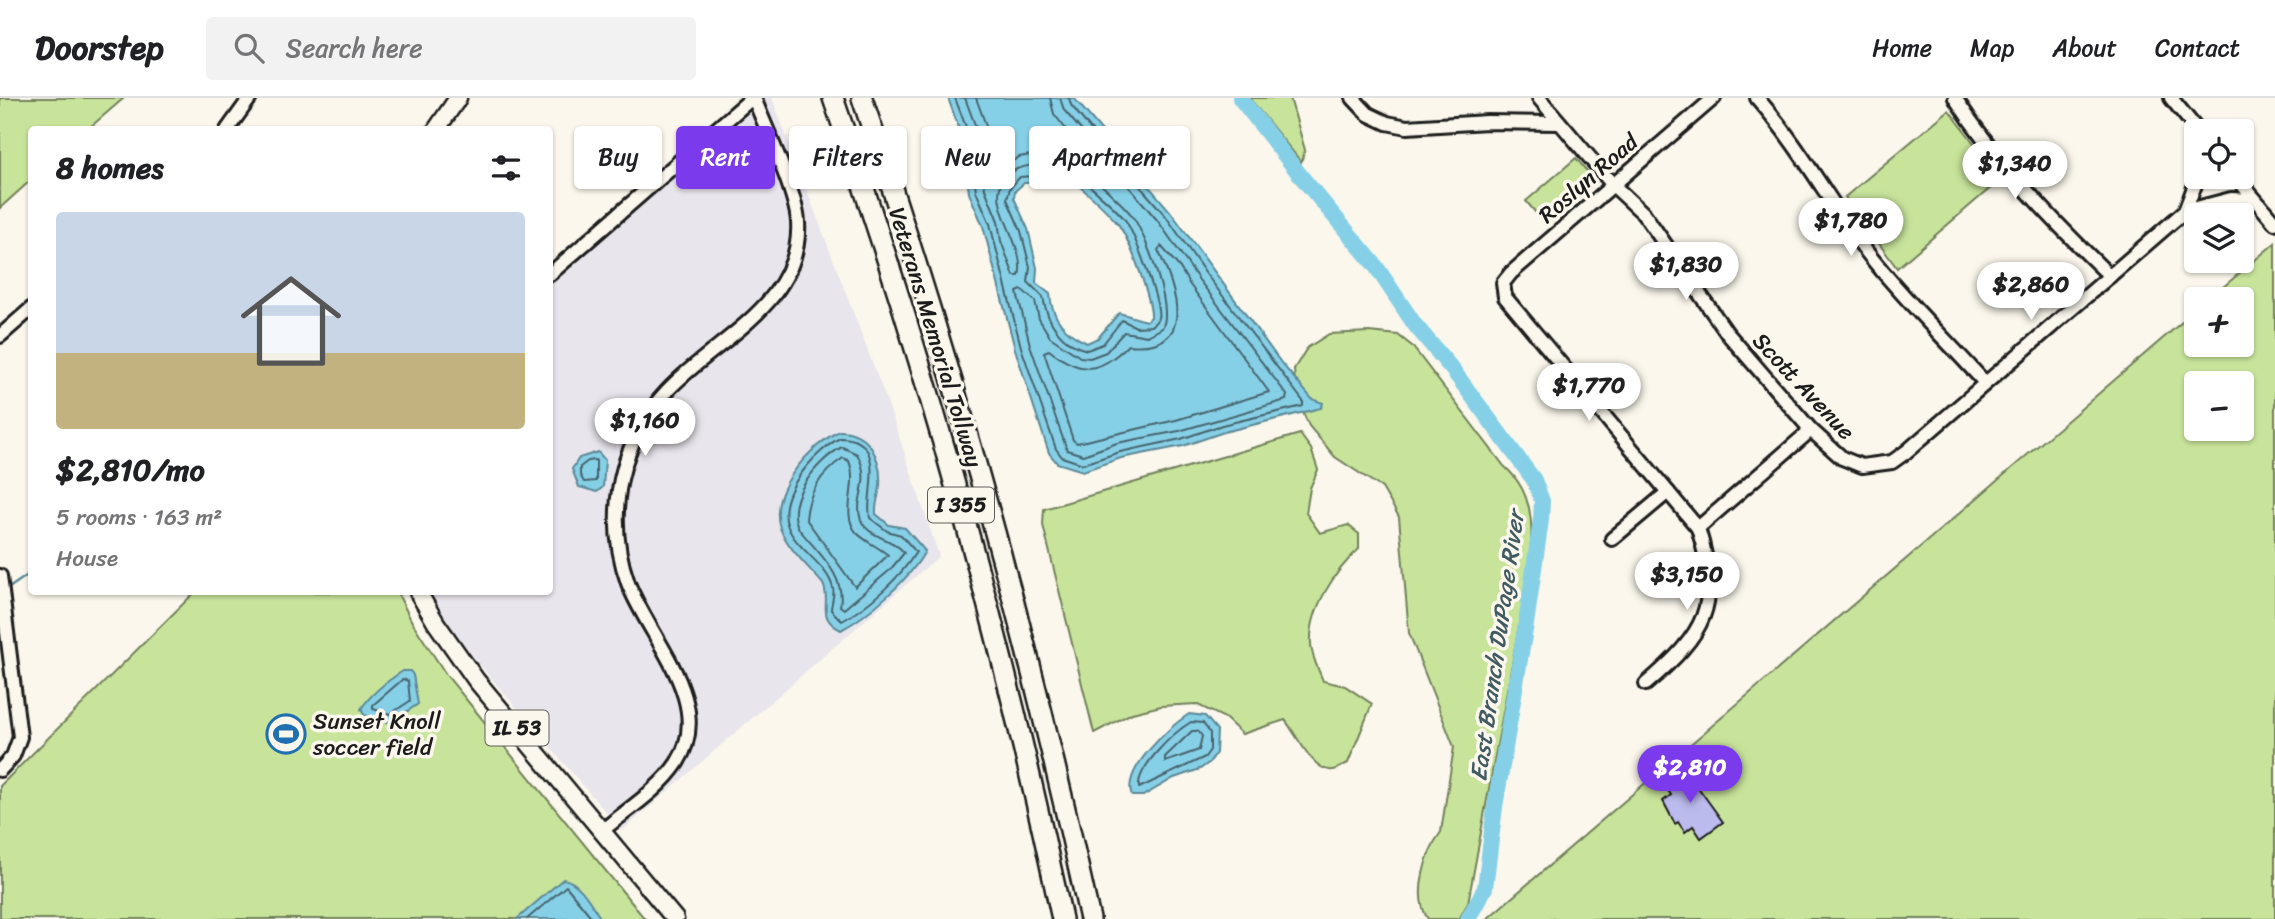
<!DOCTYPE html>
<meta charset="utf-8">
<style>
body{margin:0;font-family:Sriracha,sans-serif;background:#f2f2f2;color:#202124;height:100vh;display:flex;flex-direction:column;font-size:26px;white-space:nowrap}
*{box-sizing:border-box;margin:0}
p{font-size:23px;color:#757577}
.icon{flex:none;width:38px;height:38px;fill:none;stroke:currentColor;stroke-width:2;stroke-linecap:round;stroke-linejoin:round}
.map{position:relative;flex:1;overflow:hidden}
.panel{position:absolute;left:28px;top:28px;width:525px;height:469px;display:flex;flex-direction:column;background:#fff;border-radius:7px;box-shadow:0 2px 5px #0004}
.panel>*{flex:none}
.top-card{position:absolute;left:574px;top:28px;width:665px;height:63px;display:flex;gap:14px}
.tools{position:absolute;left:2184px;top:21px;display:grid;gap:14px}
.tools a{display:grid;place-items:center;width:70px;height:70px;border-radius:7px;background:#fff;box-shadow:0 2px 5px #0004;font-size:35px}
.price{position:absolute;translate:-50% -60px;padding:0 16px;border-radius:24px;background:#fff;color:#222;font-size:23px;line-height:46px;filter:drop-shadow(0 2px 4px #0008)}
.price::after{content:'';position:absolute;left:50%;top:42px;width:21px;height:16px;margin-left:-10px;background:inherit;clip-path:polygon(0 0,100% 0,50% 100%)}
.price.selected{background:#7c3aed;color:#fff}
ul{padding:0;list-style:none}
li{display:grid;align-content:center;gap:14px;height:371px;padding:0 28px}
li+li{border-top:2px solid #e0e0e0}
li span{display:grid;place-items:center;height:217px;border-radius:7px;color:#555}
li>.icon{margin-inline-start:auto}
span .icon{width:126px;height:126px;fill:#fffc;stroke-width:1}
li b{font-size:30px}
h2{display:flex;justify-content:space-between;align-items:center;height:84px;padding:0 28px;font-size:30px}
.chip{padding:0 24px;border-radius:7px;background:#fff;box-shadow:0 2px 5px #0004;font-size:24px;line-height:63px}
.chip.selected{background:#7c3aed;color:#fff}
header{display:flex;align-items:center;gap:42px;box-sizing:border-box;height:98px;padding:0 35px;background:#fff;border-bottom:2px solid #e0e0e0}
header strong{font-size:33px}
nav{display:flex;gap:38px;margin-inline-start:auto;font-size:24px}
.search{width:490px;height:63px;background:#f2f2f2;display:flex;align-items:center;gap:18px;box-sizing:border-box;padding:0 24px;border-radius:7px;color:#757577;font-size:26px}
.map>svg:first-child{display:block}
.built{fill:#e8e5ec}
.green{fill:#c8e49b;stroke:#72805c;stroke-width:2;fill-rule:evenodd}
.water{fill:#86d0e7;stroke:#5c8896;stroke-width:2;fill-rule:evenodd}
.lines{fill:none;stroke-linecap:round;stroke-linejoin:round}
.shore{stroke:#46646d;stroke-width:2}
.stream{stroke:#5c8896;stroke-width:2.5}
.river{stroke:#86d0e7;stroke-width:16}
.building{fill:#bcbbed;stroke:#1c1c1c;stroke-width:2}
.minor-casing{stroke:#1c1c1c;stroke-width:18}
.major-casing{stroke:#1c1c1c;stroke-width:21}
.highway-casing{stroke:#1c1c1c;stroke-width:24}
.minor{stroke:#fbf7ec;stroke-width:12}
.major{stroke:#fbf7ec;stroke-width:16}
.highway{stroke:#fbf7ec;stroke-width:19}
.labels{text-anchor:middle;stroke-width:7;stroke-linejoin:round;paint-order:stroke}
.shield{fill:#fbf7ec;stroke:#5f5e5a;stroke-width:2}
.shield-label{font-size:21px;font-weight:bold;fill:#1c1c1c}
.street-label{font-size:23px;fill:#1c1c1c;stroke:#fbf7ec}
.poi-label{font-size:23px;fill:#1c1c1c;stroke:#fbf7ec;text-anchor:start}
.water-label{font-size:24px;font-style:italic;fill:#415b63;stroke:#fbf7ec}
</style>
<header>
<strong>Doorstep</strong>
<div class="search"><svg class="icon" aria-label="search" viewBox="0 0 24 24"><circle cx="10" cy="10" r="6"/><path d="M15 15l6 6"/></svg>Search here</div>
<nav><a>Home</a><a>Map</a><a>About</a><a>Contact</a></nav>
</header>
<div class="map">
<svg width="2275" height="821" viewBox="0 0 2275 821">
<rect width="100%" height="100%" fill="#fbf7ec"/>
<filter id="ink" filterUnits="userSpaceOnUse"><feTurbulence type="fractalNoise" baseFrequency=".0143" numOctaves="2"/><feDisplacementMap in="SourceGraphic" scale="14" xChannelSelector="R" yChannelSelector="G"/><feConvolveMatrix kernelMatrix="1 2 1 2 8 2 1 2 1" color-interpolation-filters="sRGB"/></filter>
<g filter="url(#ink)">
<!-- built -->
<polygon class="built" points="750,0 772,0 889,309 939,458 622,733 478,565 426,494 550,494 550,171"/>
<!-- green -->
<g class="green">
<polygon points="0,0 124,0 88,31 32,32 31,82 0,110"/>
<polygon points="1249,0 1290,0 1305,52 1301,64"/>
<polygon points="1949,12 2001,81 1897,170 1845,99"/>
<polygon points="1576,60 1596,84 1546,127 1526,103"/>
<path d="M2275,145V821H1487L2196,212V247H2242V201H2209ZM2196,285H2242V331H2196Z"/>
<path d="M1369,234L1398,237L1412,248L1504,368C1544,403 1530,452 1524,500L1468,805L1459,821H1428C1412,798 1426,754 1441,734L1454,649L1409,535L1399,419L1382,390L1335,359L1309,328L1296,299L1294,271L1307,250L1329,236Z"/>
<path d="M1300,336L1311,351L1318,372L1310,390L1306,415L1320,435L1348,427L1359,436V451C1335,473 1309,511 1311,546C1311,558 1319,572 1323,583L1345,588L1372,606L1348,665C1344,667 1337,672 1333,672C1313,675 1296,635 1285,622L1242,636L1225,620L1196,606L1161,608L1132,615L1094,635L1043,427L1044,411Z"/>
<polygon points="195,494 397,494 412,524 447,578 645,821 0,821 0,688"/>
</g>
<!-- water -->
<g class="water">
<path d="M948,0H1074L1170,113L1282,266L1312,301L1323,305L1321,310L1224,334L1183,348L1121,360L1083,373L1057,365L1049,355L1015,251L983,128L969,95L962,39ZM1065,78C1082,89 1105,110 1118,126C1129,140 1152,202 1151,219L1146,223L1119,215L1098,240L1087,245C1065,235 1052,221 1050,196L1036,185L1037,170L1028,131L1014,100L1015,93L1024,85H1043L1054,79Z"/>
<path d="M839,333C869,333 882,361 880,388C879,398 875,406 876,416L889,427L905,430L925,453C911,480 868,518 841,532C815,519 832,504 823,486C810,470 787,450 780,430C768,393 810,348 839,333Z"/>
<polygon points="598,354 605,362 603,389 597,394 579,389 572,371 579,360"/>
<path d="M403,573H410L413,577L418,606L390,625L364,617L361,611C372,594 387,583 403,573Z"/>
<path d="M1189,616L1205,618L1217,632L1216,655L1210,664L1200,671L1174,680L1143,698H1132C1121,672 1169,629 1189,616Z"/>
<path d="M563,781C580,783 592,808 601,821H517Z"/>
</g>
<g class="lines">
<!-- shore -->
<g class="shore">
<polyline points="955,0 969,37 976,93 990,126 1021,249 1056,351 1062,359 1083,366 1120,354 1181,341 1222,327 1303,308 1303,303 1206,176 1165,117 1096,38 1071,7 1069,0"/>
<path d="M965,0L978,35L985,91L998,123L1001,143L1014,178H1019C1029,144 971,93 1017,71C1023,68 1064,61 1069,63C1081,66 1125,108 1133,119C1146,138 1174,211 1162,230L1147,238L1124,234L1106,254L1090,260L1080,259L1050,239L1039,221L1035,203L1022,192L1017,194L1030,247L1067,352L1083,357L1117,345L1179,333L1286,302L1287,297L1199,182L1158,123L1064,12L1060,0"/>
<polyline points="976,0 988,33 992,71 996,74 1019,59 1061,52 1080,52 1080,49 1054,16 1050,0"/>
<path d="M1065,71C1078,76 1117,111 1126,123C1134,136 1162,207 1158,220C1156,225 1154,225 1151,228L1136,229L1122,222L1103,246L1087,252C1061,246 1047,224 1043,199L1028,184L1030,169L1021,133L1007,101L1010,90L1020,79L1043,77Z"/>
<path d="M1161,148L1180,170L1190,187L1269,294L1176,322L1077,345L1073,342L1044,254L1049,252C1081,277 1099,276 1128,247C1198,254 1177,193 1158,152Z"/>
<path d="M840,340C890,340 864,397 870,420L887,433L901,437L916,454C900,480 869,508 842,523L831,512C831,505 835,497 833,490C827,466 797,452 788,429C775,397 815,353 840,340Z"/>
<path d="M842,349L857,356C873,384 853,400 861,422C868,440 894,440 904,455L890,472L844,511L840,508C846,477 817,454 799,431C783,402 819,361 842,349Z"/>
<path d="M843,360L849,363C859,387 840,414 856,434C865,444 879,449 888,457L855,489L806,421C808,394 821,375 843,360Z"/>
<polygon points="596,362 596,383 584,384 580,377 580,369 588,363"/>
<polygon points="403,581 408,583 410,603 390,616 373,611 373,607"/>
<path d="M1191,624L1203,625L1210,635V652L1205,659L1139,690C1136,670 1174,634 1191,624Z"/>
<polygon points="1192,633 1198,633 1202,638 1199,652 1165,664 1165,659"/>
<polyline points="527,821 566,788 593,821"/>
</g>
<!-- stream -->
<polyline class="stream" points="9,490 32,474"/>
<!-- river -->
<polyline class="river" points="1240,0 1304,82 1375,167 1415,227 1452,271 1534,382 1542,403 1541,422 1526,526 1495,709 1485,790 1468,821"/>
</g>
<!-- building -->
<polygon class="building" points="1682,667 1723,724 1701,740 1693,728 1685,734 1678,724 1675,726 1663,703 1671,697 1663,685 1679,674 1676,671"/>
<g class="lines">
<!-- minor casing -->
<g class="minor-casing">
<g id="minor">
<polyline points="1353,0 1368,16 1387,25 1407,29 1487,24 1560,25"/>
<polyline points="1539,0 1613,87 1644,116 1727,235 1811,332 1842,360 1862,368 1892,364 1906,354 2185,113 2198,79"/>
<path d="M1757,0C1799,47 1829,103 1866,153C1902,200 1946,241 1985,285"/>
<path d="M1955,0C1998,66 2054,124 2110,178"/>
<polyline points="2171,0 2198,33"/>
<polyline points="227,32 250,0"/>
<polyline points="2236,79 2275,125"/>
<polyline points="2185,113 2231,101 2255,102"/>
<polyline points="550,176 752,0"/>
<polyline points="0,238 32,210"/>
<polyline points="1698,430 1811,332"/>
<polyline points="1612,441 1668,394"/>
<polyline points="0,478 20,639 13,658 0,672"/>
<path d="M1646,586C1705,535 1722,508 1698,430L1505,199L1503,185L1511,175L1714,0"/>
<path d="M603,732C627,712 659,692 677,665C716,605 648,539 628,485C616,452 614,415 621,381C628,349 644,317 667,293C714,242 803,206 798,124C796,94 766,31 754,0"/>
</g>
</g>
<!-- major casing -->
<g class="major-casing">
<g id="major">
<polyline points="436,32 458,0"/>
<polyline points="418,494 436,525 476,582 675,821"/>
</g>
</g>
<!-- highway casing -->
<g class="highway-casing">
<g id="highway">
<path d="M833,0C927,268 1003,543 1062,821"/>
<path d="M862,0C954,270 1029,542 1090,821"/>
</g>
</g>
<!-- minor -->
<use href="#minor" class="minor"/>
<!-- major -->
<use href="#major" class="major"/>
<!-- highway -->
<use href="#highway" class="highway"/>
</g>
</g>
<!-- icons -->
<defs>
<g id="stadium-ring" transform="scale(2.0125)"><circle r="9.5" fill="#fbf7ec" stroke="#1f6fb2" stroke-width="1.5"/><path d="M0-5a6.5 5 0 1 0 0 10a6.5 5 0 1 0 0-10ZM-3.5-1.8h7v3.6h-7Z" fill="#1f6fb2"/></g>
</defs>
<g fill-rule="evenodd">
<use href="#stadium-ring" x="286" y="636"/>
</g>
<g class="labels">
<!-- shield labels -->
<g class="shield">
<rect x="928" y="389.5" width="66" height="35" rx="5"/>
<rect x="485.5" y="612.5" width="63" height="35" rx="5"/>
</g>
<g class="shield-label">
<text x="961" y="414">I 355</text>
<text x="517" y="637">IL 53</text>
</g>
<!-- street labels -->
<g class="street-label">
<text transform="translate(1588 80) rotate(-41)" y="8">Roslyn Road</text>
<text transform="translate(936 239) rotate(73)" y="8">Veterans Memorial Tollway</text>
<text transform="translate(1804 288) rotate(47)" y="8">Scott Avenue</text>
</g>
<!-- poi labels -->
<g class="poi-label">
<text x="313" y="631">Sunset Knoll<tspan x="313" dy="26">soccer field</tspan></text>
</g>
<!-- water labels -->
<g class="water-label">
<text transform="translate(1497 548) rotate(-82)" y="8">East Branch DuPage River</text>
</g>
</g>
</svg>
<div class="tools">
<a><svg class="icon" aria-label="locate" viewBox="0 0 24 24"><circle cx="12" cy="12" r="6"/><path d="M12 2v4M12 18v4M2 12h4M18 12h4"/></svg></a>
<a><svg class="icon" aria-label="layers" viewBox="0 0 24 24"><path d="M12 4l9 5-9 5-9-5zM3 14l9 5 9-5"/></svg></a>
<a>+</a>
<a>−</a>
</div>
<b class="price" style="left:2015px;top:103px">$1,340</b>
<b class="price" style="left:1851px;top:160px">$1,780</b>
<b class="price" style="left:1686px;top:204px">$1,830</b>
<b class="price" style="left:2031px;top:224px">$2,860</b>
<b class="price" style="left:1589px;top:325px">$1,770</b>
<b class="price" style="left:645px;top:360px">$1,160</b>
<b class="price" style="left:1687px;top:514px">$3,150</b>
<b class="price selected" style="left:1690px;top:707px">$2,810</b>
<div class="top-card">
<a class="chip">Buy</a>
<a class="chip selected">Rent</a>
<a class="chip">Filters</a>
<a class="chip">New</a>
<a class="chip">Apartment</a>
</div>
<section class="panel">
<h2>8 homes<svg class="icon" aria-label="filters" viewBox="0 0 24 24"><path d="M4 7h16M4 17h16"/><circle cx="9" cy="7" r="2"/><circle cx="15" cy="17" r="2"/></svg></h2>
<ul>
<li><span style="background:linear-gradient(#c9d6e8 65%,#c2b280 0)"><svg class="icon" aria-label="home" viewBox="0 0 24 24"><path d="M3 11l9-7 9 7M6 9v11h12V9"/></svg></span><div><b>$2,810/mo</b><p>5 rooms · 163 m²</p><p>House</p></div></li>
</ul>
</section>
</div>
